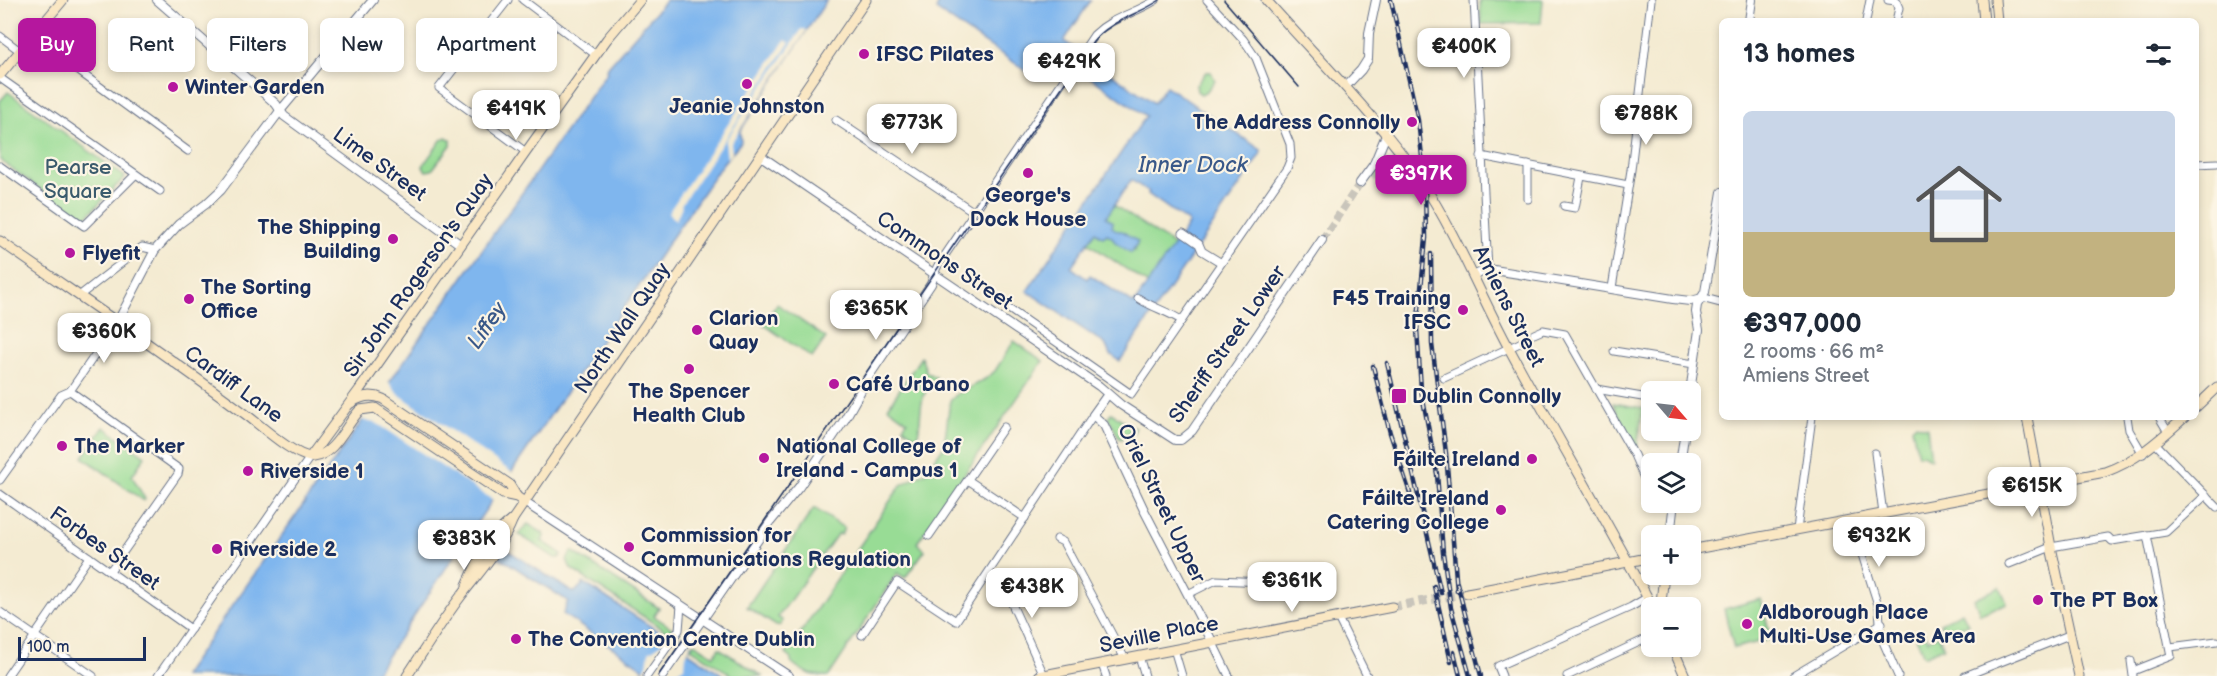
<!DOCTYPE html>
<meta charset="utf-8">
<style>
body{margin:0;font-family:"Balsamiq Sans",sans-serif;background:#f6f6f7;color:#1f2937;height:100vh;display:flex;flex-direction:column;font-size:22px;white-space:nowrap}
*{box-sizing:border-box;margin:0}
p{font-size:20px;color:#747a83}
.icon{flex:none;width:33px;height:33px;fill:none;stroke:currentColor;stroke-width:2;stroke-linecap:round;stroke-linejoin:round}
.map{position:relative;flex:1;overflow:hidden}
.details{position:absolute;left:1719px;top:18px;width:480px;height:402px;display:flex;flex-direction:column;background:#fff;border-radius:9px;box-shadow:0 3px 9px #0003}
.details>*{flex:none}
.hud{position:absolute;left:18px;top:18px;width:570px;height:54px;display:flex;gap:12px}
.needle{width:39px;rotate:118deg}
.buttons{position:absolute;left:1641px;top:381px;display:grid;gap:12px}
.buttons a{display:grid;place-items:center;width:60px;height:60px;border-radius:9px;background:#fff;box-shadow:0 3px 9px #0003;font-size:30px}
.scale{position:absolute;left:18px;bottom:15px;width:128px;box-sizing:border-box;padding-left:6px;border:3px solid #1b2f5e;border-top:0;font-size:16px;line-height:21px;white-space:nowrap;color:#1b2f5e;-webkit-text-stroke:4px #fcf5e5;paint-order:stroke}
.price{position:absolute;translate:-50% -51px;padding:0 14px;border-radius:12px;background:#fff;color:#222;font-size:20px;line-height:39px;filter:drop-shadow(0 2px 3px #0008)}
.price::after{content:'';position:absolute;left:50%;top:36px;width:18px;height:14px;margin-left:-9px;background:inherit;clip-path:polygon(0 0,100% 0,50% 100%)}
.price.active{background:#b5179e;color:#fff}
ul{padding:0;list-style:none}
li{display:grid;align-content:center;gap:12px;height:318px;padding:0 24px}
li+li{border-top:2px solid #e0e1e3}
li span{display:grid;place-items:center;height:186px;border-radius:9px;color:#555}
li>.icon{margin-inline-start:auto}
span .icon{width:108px;height:108px;fill:#fffc;stroke-width:1}
li b{font-size:26px}
h2{display:flex;justify-content:space-between;align-items:center;height:72px;padding:0 24px;font-size:26px}
.chip{padding:0 21px;border-radius:9px;background:#fff;box-shadow:0 3px 9px #0003;font-size:21px;line-height:54px}
.chip.active{background:#b5179e;color:#fff}
.map>svg:first-child{display:block}
.green{fill:#98dc95;stroke:#5a867a;stroke-width:1.5}
.water{fill:#7fb6ee;stroke:#4d72a6;stroke-width:1.5;fill-rule:evenodd}
.pier{fill:#f4ebd2}
.lines{fill:none;stroke-linecap:round;stroke-linejoin:round}
.tertiary-tunnel{stroke:#c9c5bb;stroke-width:8;stroke-dasharray:8 4;stroke-linecap:butt}
.secondary-tunnel{stroke:#c9c5bb;stroke-width:9;stroke-dasharray:9 4.5;stroke-linecap:butt}
.minor-casing{stroke:#677187;stroke-width:9}
.tertiary-casing{stroke:#677187;stroke-width:10}
.secondary-casing{stroke:#677187;stroke-width:11}
.minor{stroke:#fff;stroke-width:7}
.tertiary{stroke:#fff;stroke-width:8}
.secondary{stroke:#fae7c3;stroke-width:9}
.tram{stroke:#1b2f5e;stroke-width:1.5}
.rail-casing{stroke:#1b2f5e;stroke-width:4.5}
.rail{stroke:#fcf5e5;stroke-width:2;stroke-dasharray:7;stroke-linecap:butt}
.poi-dot{fill:#b5179e;stroke:#fcf5e5;stroke-width:2}
.labels{text-anchor:middle;stroke-width:4.5;stroke-linejoin:round;paint-order:stroke}
.poi-label{font-size:21px;font-weight:bold;fill:#1b2f5e;stroke:#fcf5e5;text-anchor:start}
.street-label{font-size:21px;fill:#1b2f5e;stroke:#fcf5e5}
.park-label{font-size:21px;fill:#3a5a6c;stroke:#fcf5e5}
.water-label{font-size:22px;font-style:italic;fill:#395889;stroke:#fcf5e5}
</style>
<div class="map">
<svg width="2217" height="676" viewBox="0 0 2217 676">
<rect width="100%" height="100%" fill="#fcf5e5"/>
<filter id="ink" filterUnits="userSpaceOnUse"><feTurbulence type="fractalNoise" baseFrequency=".0167" numOctaves="2"/><feDisplacementMap in="SourceGraphic" scale="12" xChannelSelector="R" yChannelSelector="G"/><feConvolveMatrix kernelMatrix="1 2 1 2 8 2 1 2 1" color-interpolation-filters="sRGB"/></filter>
<filter id="wash" filterUnits="userSpaceOnUse"><feTurbulence type="fractalNoise" baseFrequency=".008" numOctaves="4" result="noise"/><feDisplacementMap in="SourceGraphic" scale="24" xChannelSelector="R" yChannelSelector="G"/><feGaussianBlur stdDeviation="1.35" result="paint"/><feColorMatrix in="noise" values="0 0 0 0 0 0 0 0 0 0 0 0 0 0 0 0 0 1.4 0 .05"/><feComposite in="paint" operator="in"/></filter>
<g filter="url(#wash)">
<rect width="100%" height="100%" fill="#f4ebd2"/>
<!-- green -->
<g class="green">
<polygon points="1480,0 1543,0 1541,23 1481,24"/>
<polygon points="1206,72 1211,72 1215,80 1207,91 1201,94 1197,91 1196,85"/>
<polygon points="8,92 125,177 83,220 0,160 0,101"/>
<polygon points="446,137 451,140 451,145 432,170 426,171 423,167 424,164 442,139"/>
<polygon points="1390,163 1395,166 1395,174 1387,180 1377,181 1374,178 1386,165"/>
<polygon points="1114,205 1175,246 1167,256 1174,257 1165,260 1165,258 1148,284 1088,243 1095,232 1107,234 1134,251 1137,245 1111,227 1105,217"/>
<polygon points="777,304 826,338 812,358 763,324"/>
<path d="M1014,341L1043,361L917,543L925,550L905,578L897,573L829,676C811,676 805,674 791,662V658L786,654L901,485L926,472L944,446L950,401L957,394L985,379L995,371Z"/>
<path d="M921,357L927,373L936,377C915,399 924,412 917,438L903,427L907,421L888,407Z"/>
<polygon points="1613,403 1643,408 1637,448 1633,446"/>
<polygon points="1111,413 1135,428 1134,432 1129,432 1121,439 1119,438 1108,417"/>
<polygon points="1916,424 1927,427 1931,459 1923,454 1918,455 1912,428"/>
<polygon points="104,427 145,456 132,476 145,499 144,501 83,457"/>
<polygon points="814,508 844,528 841,535 838,533 778,617 783,621 780,625 776,626 747,607"/>
<polygon points="528,524 543,533 544,537 542,541 562,554 559,558 555,558 518,534"/>
<polygon points="572,551 659,608 654,616 673,629 670,634 571,569 567,560"/>
<polygon points="2000,587 2007,603 1980,614 1974,599"/>
<polygon points="1761,599 1771,639 1734,648 1724,609"/>
<polygon points="1962,612 1968,624 1945,634 1940,623"/>
<polygon points="1925,633 1928,640 1938,635 1944,647 1924,656 1916,637"/>
<polygon points="694,643 714,656 719,648 762,676 733,676 691,648"/>
</g>
<!-- water -->
<g class="water">
<polygon points="666,0 827,0 740,131 741,142 723,163 474,527 475,529 572,592 575,592 584,583 667,637 672,631 691,645 688,652 725,676 640,676 644,669 563,614 568,601 469,538 466,538 374,676 183,676 607,72 606,69"/>
<path d="M940,0H1091L1064,41L1154,103L1166,86L1261,150V153L1242,182L1120,361L1110,354L1105,344L1027,291L1146,116L1055,53L1037,78L936,10ZM1131,180L1149,192L1148,194L1189,223L1134,304L1090,275L1087,279L1071,267L1095,232L1103,237L1107,234L1113,238L1114,241L1131,253L1138,242L1122,231H1118L1112,227L1113,222L1106,217Z"/>
</g>
<!-- pier -->
<g class="pier">
<polygon points="802,29 807,30 731,143 732,152 727,159 725,141"/>
<polygon points="785,40 790,42 681,205 682,206 676,220 668,213"/>
<polygon points="388,381 397,393 513,473 494,501 378,424 362,420"/>
<polygon points="672,631 691,645 686,656 685,666 671,676 640,676 647,665 649,652 662,643"/>
</g>
</g>
<g filter="url(#ink)">
<g class="lines">
<!-- tertiary-tunnel -->
<polyline class="tertiary-tunnel" points="1322,240 1360,183"/>
<!-- secondary-tunnel -->
<polyline class="secondary-tunnel" points="1392,607 1467,593"/>
<!-- minor casing -->
<g class="minor-casing">
<g id="minor">
<polyline points="508,0 439,88 526,152"/>
<polyline points="523,0 596,55"/>
<polyline points="1474,0 1488,270"/>
<polyline points="1888,0 1896,1 1899,8 1896,21"/>
<polyline points="1866,21 1870,0"/>
<polyline points="0,36 20,51"/>
<polyline points="32,37 188,151"/>
<polyline points="0,78 160,191"/>
<polyline points="836,120 974,212"/>
<polyline points="1481,156 1628,185"/>
<polyline points="2196,164 2217,163"/>
<polyline points="0,166 84,226 135,175"/>
<polyline points="1528,199 1528,165"/>
<polyline points="1564,206 1575,208 1581,177"/>
<polyline points="1183,233 1199,244 1202,251 1220,262"/>
<path d="M934,275L937,267L1094,35C1113,16 1135,14 1156,0"/>
<polyline points="1612,288 1631,170 1651,0"/>
<polyline points="79,296 142,247 155,250"/>
<path d="M1138,298C1153,308 1165,310 1181,320"/>
<polyline points="1006,307 1131,394 1287,168 1291,158 1290,144 1256,58 1243,39 1207,0"/>
<polyline points="1534,334 1543,330 1565,334 1634,455 1644,478 1652,482"/>
<polyline points="1614,351 1694,364"/>
<polyline points="1444,378 1524,341"/>
<polyline points="1596,389 1648,398"/>
<polyline points="70,391 179,469 178,474 110,571"/>
<polyline points="2127,417 2129,430 2143,454"/>
<polyline points="2159,417 2168,432"/>
<polyline points="2156,444 2217,507"/>
<polyline points="1875,453 1883,514"/>
<polyline points="0,480 61,395 70,391 117,323"/>
<polyline points="968,480 1025,518"/>
<polyline points="0,494 191,629"/>
<polyline points="1851,520 1879,608 1881,637 1898,676"/>
<polyline points="1797,530 1812,417"/>
<polyline points="929,536 1004,427"/>
<polyline points="1057,539 1063,542 1125,659"/>
<polyline points="2009,564 2051,547 2108,537 2112,541 2166,532 2206,495"/>
<polyline points="992,587 1011,602 1044,675"/>
<polyline points="1188,594 1216,580 1265,582"/>
<polyline points="0,612 93,676"/>
<polyline points="1338,618 1367,676"/>
<polyline points="862,635 897,582 956,621 1093,415"/>
<polyline points="1212,641 1229,676"/>
<polyline points="2170,647 2217,641"/>
<polyline points="1174,649 1182,676"/>
<polyline points="1139,656 1145,676"/>
<polyline points="2131,661 2133,676"/>
<polyline points="1102,664 1106,676"/>
<polyline points="2133,671 2171,656 2147,535"/>
<polyline points="7,676 89,557"/>
<polyline points="158,676 310,457"/>
<polyline points="647,676 679,630 681,605"/>
<polyline points="663,676 703,619"/>
<polyline points="1502,676 1498,666 1631,607 1648,597"/>
<polyline points="1567,676 1652,636"/>
<polyline points="1793,676 1882,623"/>
<polyline points="1965,676 2069,635"/>
</g>
</g>
<!-- tertiary casing -->
<g class="tertiary-casing">
<g id="tertiary">
<polyline points="157,0 276,104 284,116 461,245"/>
<polyline points="1749,21 1752,0"/>
<polyline points="1345,87 1361,70 1368,59 1369,33 1376,0"/>
<polyline points="761,156 1099,386 1121,405 1175,440 1181,440 1192,431 1322,240"/>
<polyline points="1374,164 1386,159 1403,156"/>
<polyline points="1360,183 1374,164 1386,135"/>
<polyline points="1473,276 1484,271 1494,270 1673,299 1690,301 1703,298 1722,303"/>
<polyline points="117,323 155,250 179,224 206,204 221,190 280,111 373,0"/>
<polyline points="1690,392 1699,330 1696,312 1697,305 1705,292 1722,192"/>
<polyline points="1108,394 1093,415 1104,425 1144,510 1212,641"/>
<polyline points="1680,464 1685,430"/>
<polyline points="524,502 789,676"/>
<polyline points="1670,536 1674,502"/>
<polyline points="703,619 771,521 799,487 845,419 869,376 931,284 934,275"/>
</g>
</g>
<!-- secondary casing -->
<g class="secondary-casing">
<g id="secondary">
<path d="M1266,0C1319,60 1377,116 1422,182C1457,235 1480,295 1510,350C1557,437 1607,521 1653,608"/>
<polyline points="1982,0 1984,21"/>
<polyline points="1995,0 1997,21"/>
<polyline points="0,75 63,0"/>
<path d="M0,241C83,299 167,355 248,416C261,426 296,458 313,457C335,455 346,424 360,410L375,408L503,494L517,497L524,502"/>
<path d="M351,403C361,396 372,394 383,399L509,484L517,497"/>
<polyline points="2196,407 2217,387"/>
<polyline points="2027,417 2051,547 2079,676"/>
<polyline points="310,457 360,389 526,152 607,39 640,0"/>
<path d="M1690,550L2105,472C2138,460 2159,440 2185,417"/>
<path d="M467,585C479,558 489,537 513,519"/>
<path d="M1467,593C1528,581 1590,570 1652,557"/>
<polyline points="1656,608 1661,603 1664,574"/>
<polyline points="1672,646 1685,676"/>
<path d="M407,676C425,649 442,621 461,596C481,570 501,549 513,519L866,0"/>
<polyline points="1039,676 1392,607"/>
</g>
</g>
<!-- minor -->
<use href="#minor" class="minor"/>
<!-- tertiary -->
<use href="#tertiary" class="tertiary"/>
<!-- secondary -->
<use href="#secondary" class="secondary"/>
<!-- tram -->
<g class="tram">
<polyline points="1224,0 1299,87"/>
<path d="M658,676L1093,42C1110,20 1138,15 1160,0"/>
</g>
<!-- rail casing -->
<g class="rail-casing">
<g id="rail">
<polyline points="1391,0 1418,120 1425,184 1426,238 1417,329 1421,389 1437,474 1443,553 1451,608 1470,676"/>
<polyline points="1431,254 1432,344 1446,453 1457,591"/>
<polyline points="1387,363 1441,593"/>
<polyline points="1373,366 1390,433 1410,493"/>
<polyline points="1457,583 1481,676"/>
<polyline points="1434,586 1451,662"/>
<polyline points="1454,652 1460,676"/>
</g>
</g>
<!-- rail -->
<use href="#rail" class="rail"/>
</g>
</g>
<!-- markers -->
<g class="poi-dot">
<circle cx="864" cy="54" r="6"/>
<circle cx="747" cy="84" r="6"/>
<circle cx="173" cy="87" r="6"/>
<circle cx="1412" cy="122" r="6"/>
<circle cx="1028" cy="173" r="6"/>
<circle cx="393" cy="239" r="6"/>
<circle cx="70" cy="253" r="6"/>
<circle cx="189" cy="299" r="6"/>
<circle cx="1463" cy="310" r="6"/>
<circle cx="697" cy="330" r="6"/>
<circle cx="689" cy="369" r="6"/>
<circle cx="834" cy="384" r="6"/>
<rect x="1391" y="388" width="16" height="16" rx="3"/>
<circle cx="62" cy="446" r="6"/>
<circle cx="764" cy="458" r="6"/>
<circle cx="1532" cy="459" r="6"/>
<circle cx="248" cy="471" r="6"/>
<circle cx="1501" cy="510" r="6"/>
<circle cx="629" cy="547" r="6"/>
<circle cx="217" cy="549" r="6"/>
<circle cx="2038" cy="600" r="6"/>
<circle cx="1747" cy="624" r="6"/>
<circle cx="516" cy="639" r="6"/>
</g>
<g class="labels">
<!-- poi labels -->
<g class="poi-label">
<text x="876" y="61">IFSC Pilates</text>
<text x="185" y="94">Winter Garden</text>
<text x="747" y="113" text-anchor="middle">Jeanie Johnston</text>
<text x="1400" y="129" text-anchor="end">The Address Connolly</text>
<text x="1028" y="202" text-anchor="middle">George's<tspan x="1028" dy="24">Dock House</tspan></text>
<text x="381" y="234" text-anchor="end">The Shipping<tspan x="381" dy="24">Building</tspan></text>
<text x="82" y="260">Flyefit</text>
<text x="201" y="294">The Sorting<tspan x="201" dy="24">Office</tspan></text>
<text x="1451" y="305" text-anchor="end">F45 Training<tspan x="1451" dy="24">IFSC</tspan></text>
<text x="709" y="325">Clarion<tspan x="709" dy="24">Quay</tspan></text>
<text x="846" y="391">Café Urbano</text>
<text x="689" y="398" text-anchor="middle">The Spencer<tspan x="689" dy="24">Health Club</tspan></text>
<text x="1412" y="403">Dublin Connolly</text>
<text x="74" y="453">The Marker</text>
<text x="776" y="453">National College of<tspan x="776" dy="24">Ireland - Campus 1</tspan></text>
<text x="1520" y="466" text-anchor="end">Fáilte Ireland</text>
<text x="260" y="478">Riverside 1</text>
<text x="1489" y="505" text-anchor="end">Fáilte Ireland<tspan x="1489" dy="24">Catering College</tspan></text>
<text x="641" y="542">Commission for<tspan x="641" dy="24">Communications Regulation</tspan></text>
<text x="229" y="556">Riverside 2</text>
<text x="2050" y="607">The PT Box</text>
<text x="1759" y="619">Aldborough Place<tspan x="1759" dy="24">Multi-Use Games Area</tspan></text>
<text x="528" y="646">The Convention Centre Dublin</text>
</g>
<!-- street labels -->
<g class="street-label">
<text transform="translate(380 164) rotate(36)" y="7">Lime Street</text>
<text transform="translate(945 260) rotate(34)" y="7">Commons Street</text>
<text transform="translate(418 275) rotate(-55)" y="7">Sir John Rogerson's Quay</text>
<text transform="translate(1509 306) rotate(63)" y="7">Amiens Street</text>
<text transform="translate(622 328) rotate(-56)" y="7">North Wall Quay</text>
<text transform="translate(1227 344) rotate(-55)" y="7">Sheriff Street Lower</text>
<text transform="translate(234 384) rotate(36)" y="7">Cardiff Lane</text>
<text transform="translate(1162 503) rotate(64)" y="7">Oriel Street Upper</text>
<text transform="translate(105 548) rotate(35)" y="7">Forbes Street</text>
<text transform="translate(1159 634) rotate(-11)" y="7">Seville Place</text>
</g>
<!-- park labels -->
<g class="park-label">
<text x="78" y="174">Pearse<tspan x="78" dy="24">Square</tspan></text>
</g>
<!-- water labels -->
<g class="water-label">
<text x="1193" y="172">Inner Dock</text>
<text transform="translate(486 325) rotate(-55)" y="8">Liffey</text>
</g>
</g>
</svg>
<div class="buttons">
<a><svg class="needle" viewBox="-14 -14 28 28"><path d="M0-13l5 13h-10z" fill="#e53935"/><path d="M0 13l5-13h-10z" fill="#747a83"/></svg></a>
<a><svg class="icon" aria-label="layers" viewBox="0 0 24 24"><path d="M12 4l9 5-9 5-9-5zM3 14l9 5 9-5"/></svg></a>
<a>+</a>
<a>−</a>
</div>
<div class="scale">100 m</div>
<b class="price" style="left:1464px;top:79px">€400K</b>
<b class="price" style="left:1069px;top:94px">€429K</b>
<b class="price" style="left:516px;top:141px">€419K</b>
<b class="price" style="left:1646px;top:146px">€788K</b>
<b class="price" style="left:912px;top:155px">€773K</b>
<b class="price active" style="left:1421px;top:206px">€397K</b>
<b class="price" style="left:876px;top:341px">€365K</b>
<b class="price" style="left:104px;top:364px">€360K</b>
<b class="price" style="left:2032px;top:518px">€615K</b>
<b class="price" style="left:1879px;top:568px">€932K</b>
<b class="price" style="left:464px;top:571px">€383K</b>
<b class="price" style="left:1292px;top:613px">€361K</b>
<b class="price" style="left:1032px;top:619px">€438K</b>
<div class="hud">
<a class="chip active">Buy</a>
<a class="chip">Rent</a>
<a class="chip">Filters</a>
<a class="chip">New</a>
<a class="chip">Apartment</a>
</div>
<section class="details">
<h2>13 homes<svg class="icon" aria-label="filters" viewBox="0 0 24 24"><path d="M4 7h16M4 17h16"/><circle cx="9" cy="7" r="2"/><circle cx="15" cy="17" r="2"/></svg></h2>
<ul>
<li><span style="background:linear-gradient(#c9d6e8 65%,#c2b280 0)"><svg class="icon" aria-label="home" viewBox="0 0 24 24"><path d="M3 11l9-7 9 7M6 9v11h12V9"/></svg></span><div><b>€397,000</b><p>2 rooms · 66 m²</p><p>Amiens Street</p></div></li>
</ul>
</section>
</div>
